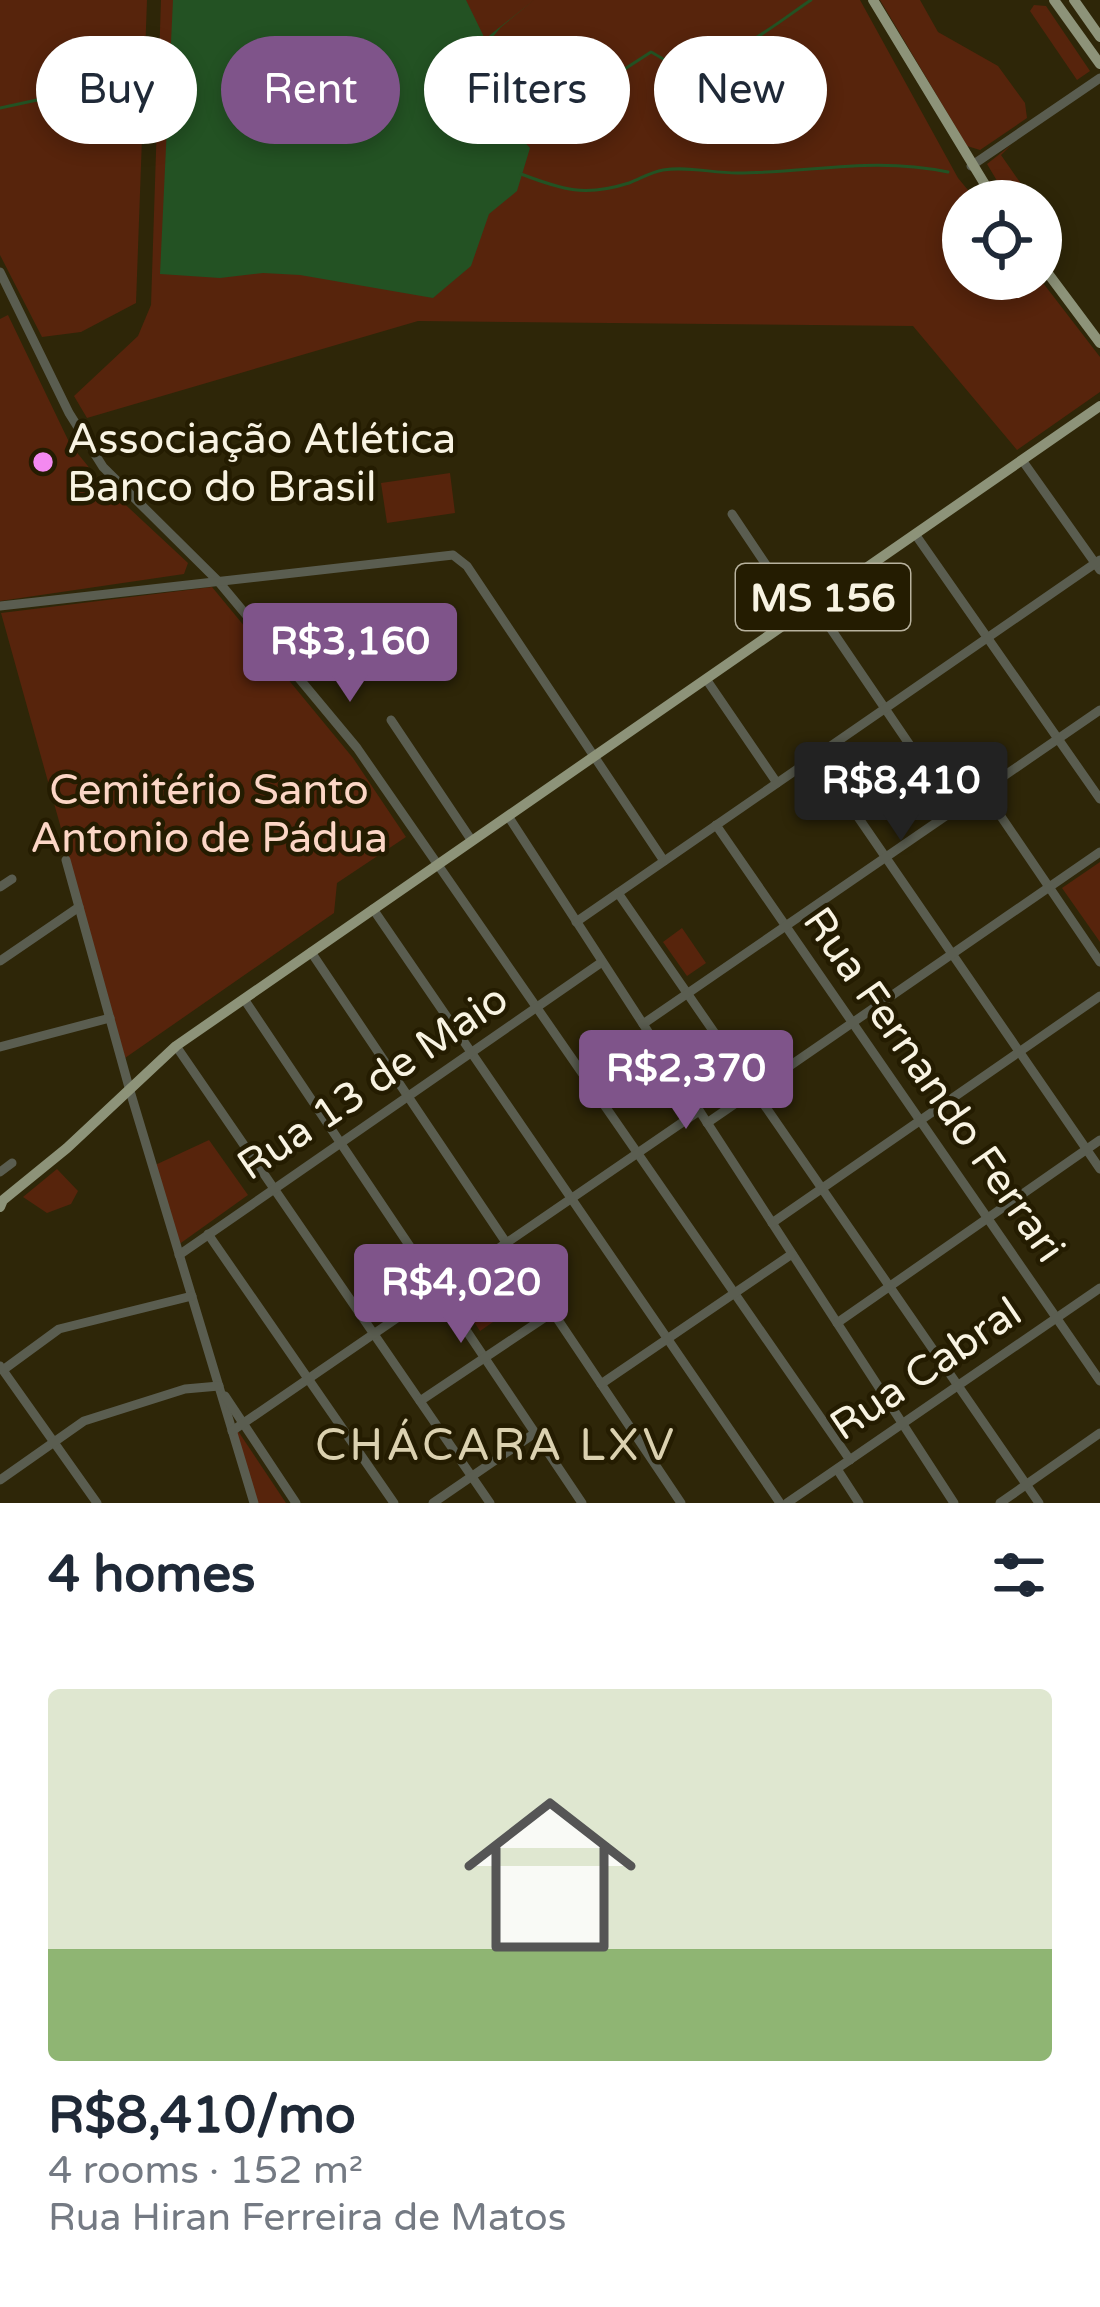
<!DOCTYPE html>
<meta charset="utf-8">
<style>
body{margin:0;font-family:"Varela Round",sans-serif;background:#f2f2f3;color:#1f2937;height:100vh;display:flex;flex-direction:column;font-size:45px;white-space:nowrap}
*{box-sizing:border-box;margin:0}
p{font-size:39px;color:#747a83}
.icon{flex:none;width:66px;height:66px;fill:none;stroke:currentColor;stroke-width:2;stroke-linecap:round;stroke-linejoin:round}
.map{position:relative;height:1503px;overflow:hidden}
.sheet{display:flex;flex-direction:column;background:#fff;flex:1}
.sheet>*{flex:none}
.top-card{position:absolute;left:36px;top:36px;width:1029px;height:108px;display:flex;gap:24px}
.tools{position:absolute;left:942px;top:180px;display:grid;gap:24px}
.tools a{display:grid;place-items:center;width:120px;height:120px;border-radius:50%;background:#fff;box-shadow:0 6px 18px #0003;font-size:60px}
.price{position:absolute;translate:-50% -102px;padding:0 27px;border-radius:12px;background:#7f548a;color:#fff;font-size:39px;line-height:78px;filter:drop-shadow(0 3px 6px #0008)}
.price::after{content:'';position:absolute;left:50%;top:72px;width:36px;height:27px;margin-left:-18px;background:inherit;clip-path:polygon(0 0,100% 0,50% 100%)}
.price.current{background:#222;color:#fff}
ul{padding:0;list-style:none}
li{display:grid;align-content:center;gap:24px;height:636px;padding:0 48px}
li+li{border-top:3px solid #e0e1e3}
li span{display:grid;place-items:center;height:372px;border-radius:12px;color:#555}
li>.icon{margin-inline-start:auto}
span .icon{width:216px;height:216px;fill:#fffc;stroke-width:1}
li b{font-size:51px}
h2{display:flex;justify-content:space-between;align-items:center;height:144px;padding:0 48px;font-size:51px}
.pill{padding:0 42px;border-radius:54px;background:#fff;box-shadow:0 6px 18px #0003;font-size:42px;line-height:108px}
.pill.current{background:#7f548a;color:#fff}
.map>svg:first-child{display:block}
.green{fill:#57240c}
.water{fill:#235223}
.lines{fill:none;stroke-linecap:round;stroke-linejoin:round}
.stream{stroke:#235223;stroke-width:3}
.minor{stroke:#5a5d50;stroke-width:9}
.major{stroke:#8d9379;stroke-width:10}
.poi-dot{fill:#f489f0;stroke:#241c01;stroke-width:4.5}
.labels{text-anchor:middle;stroke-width:9;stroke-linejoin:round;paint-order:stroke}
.shield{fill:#241c01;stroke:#b8b29e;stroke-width:3}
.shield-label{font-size:39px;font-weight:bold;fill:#f8f3e2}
.poi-label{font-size:42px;fill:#f8f3e2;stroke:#241c01;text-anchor:start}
.park-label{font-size:42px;fill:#fcd6c6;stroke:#241c01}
.street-label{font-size:42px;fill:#f8f3e2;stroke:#241c01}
.neighbourhood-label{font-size:45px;letter-spacing:3px;fill:#dbd1b0;stroke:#241c01}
</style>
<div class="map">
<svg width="1100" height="1503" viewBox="0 0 1100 1503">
<rect width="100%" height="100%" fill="#2e2608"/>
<!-- green -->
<g class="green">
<polygon points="0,0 147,0 136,303 81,332 42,337 0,255"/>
<polygon points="161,0 860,0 958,178 977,201 963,201 963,279 1040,279 1100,357 1100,392 1017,450 913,326 418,321 87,418 74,396 138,336 151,305"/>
<polygon points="880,0 920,0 938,32 998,66 1025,103 1027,118 980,150 967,146"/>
<polygon points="1034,5 1046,6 1090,71 1077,80 1030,11"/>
<polygon points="1011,145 1001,155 1033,201 1009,201 987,164"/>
<polygon points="8,315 70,444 100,481 188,563 184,574 0,601 0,319"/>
<polygon points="450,473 455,513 387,523 381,483"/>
<polygon points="212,587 353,758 406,837 337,883 334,913 125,1058 1,613"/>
<polygon points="365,608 380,647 325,668 310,629"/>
<polygon points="1100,862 1100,942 1062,888"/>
<polygon points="682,928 706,963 687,976 663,942"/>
<polygon points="209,1140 248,1195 178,1245 153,1166"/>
<polygon points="57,1169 78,1191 71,1204 47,1213 23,1197"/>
<polygon points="500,1254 517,1278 497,1292 509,1311 480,1331 451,1287"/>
<polygon points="238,1431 286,1503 250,1503 230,1436"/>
</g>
<!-- water -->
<path class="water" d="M173,0H466L485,39L534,0L501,27L487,44L503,59V66C472,95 475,91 490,128L517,134L530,148L517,191L489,214L471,266L433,298L300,275L263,273L220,278L160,274Z"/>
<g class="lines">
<!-- stream -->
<g class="stream">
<polyline points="0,108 37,100 149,111"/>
<path d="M518,138L651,52C659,56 668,63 676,65C717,73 778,22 811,0"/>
<path d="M521,174C563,190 585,197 629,183C640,179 651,172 663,170C688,166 712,173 737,173C811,173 872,156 948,172"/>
</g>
<!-- minor -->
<g class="minor">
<polyline points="971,166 1100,78"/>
<polyline points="0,272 69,413 103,467 218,581 357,748 850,1460"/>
<polyline points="1022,460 1100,570"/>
<polyline points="732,514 799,614"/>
<polyline points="915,534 1100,799"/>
<polyline points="814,604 954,810"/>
<polyline points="0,606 453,555 467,566 664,861"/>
<polyline points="706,679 777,783"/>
<polyline points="391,720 472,841"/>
<polyline points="816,756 1100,1169"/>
<polyline points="983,790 1100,962"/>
<polyline points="508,816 954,1503"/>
<polyline points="716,825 1100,1381"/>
<polyline points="66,860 130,1091 254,1503"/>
<polyline points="0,887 12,879"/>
<polyline points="618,893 1039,1503"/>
<polyline points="373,909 780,1503"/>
<polyline points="576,922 1100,560"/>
<polyline points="311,952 681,1503"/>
<polyline points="0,961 79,907"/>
<polyline points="244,999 582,1503"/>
<polyline points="643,1024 1100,710"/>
<polyline points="176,1046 490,1503"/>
<polyline points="0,1047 110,1018"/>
<polyline points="707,1123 1100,852"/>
<polyline points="0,1172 12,1163"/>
<polyline points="772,1223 1100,996"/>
<polyline points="208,1234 394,1503"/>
<polyline points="179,1255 602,962"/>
<polyline points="837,1323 1100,1140"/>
<polyline points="0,1366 97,1503"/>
<polyline points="3,1370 59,1329 192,1296"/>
<polyline points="601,1384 792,1254"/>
<polyline points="225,1396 296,1503"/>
<polyline points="420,1401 553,1312"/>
<polyline points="232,1431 699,1111"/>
<polyline points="837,1469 859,1503"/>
<polyline points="0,1480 84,1421 185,1389 219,1386"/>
<polyline points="433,1503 535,1433"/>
<polyline points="787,1503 1100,1288"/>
<polyline points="1000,1503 1100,1433"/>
</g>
<!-- major -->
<g class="major">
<polyline points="873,0 995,201"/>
<polyline points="1054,0 1100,64"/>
<polyline points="1074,0 1100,37"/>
<polyline points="1041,264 1100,343"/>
<polyline points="0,1207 3,1200 67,1148 176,1046 1100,406"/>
</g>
</g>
<!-- markers -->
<circle class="poi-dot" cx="43" cy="462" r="12"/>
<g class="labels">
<!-- shield labels -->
<rect class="shield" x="736" y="564" width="174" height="66" rx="9"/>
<g class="shield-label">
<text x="823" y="611">MS 156</text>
</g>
<!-- poi labels -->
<g class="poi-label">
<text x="67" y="453">Associação Atlética<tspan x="67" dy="48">Banco do Brasil</tspan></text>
</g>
<!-- park labels -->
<g class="park-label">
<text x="209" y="804">Cemitério Santo<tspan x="209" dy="48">Antonio de Pádua</tspan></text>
</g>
<!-- street labels -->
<g class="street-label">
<text transform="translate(372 1081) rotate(-34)" y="15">Rua 13 de Maio</text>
<text transform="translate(935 1084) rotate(55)" y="15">Rua Fernando Ferrari</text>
<text transform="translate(925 1368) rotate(-34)" y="15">Rua Cabral</text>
</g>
<!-- neighbourhood labels -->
<g class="neighbourhood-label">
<text x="496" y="1460">CHÁCARA LXV</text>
</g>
</g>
</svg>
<div class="tools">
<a><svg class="icon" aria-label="locate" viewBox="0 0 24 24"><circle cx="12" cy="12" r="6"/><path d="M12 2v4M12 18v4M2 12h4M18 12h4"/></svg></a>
</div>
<b class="price" style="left:350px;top:705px">R$3,160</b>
<b class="price current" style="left:901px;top:844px">R$8,410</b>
<b class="price" style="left:686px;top:1132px">R$2,370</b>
<b class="price" style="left:461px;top:1346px">R$4,020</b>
<div class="top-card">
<a class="pill">Buy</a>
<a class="pill current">Rent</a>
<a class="pill">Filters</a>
<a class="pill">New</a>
</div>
</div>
<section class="sheet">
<h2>4 homes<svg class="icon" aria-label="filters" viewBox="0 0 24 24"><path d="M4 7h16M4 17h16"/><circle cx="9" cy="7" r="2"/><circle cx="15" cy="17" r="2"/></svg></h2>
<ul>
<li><span style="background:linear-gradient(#dfe7d0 70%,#8fb573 0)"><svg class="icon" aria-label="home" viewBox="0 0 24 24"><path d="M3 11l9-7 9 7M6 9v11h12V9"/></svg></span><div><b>R$8,410/mo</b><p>4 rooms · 152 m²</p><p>Rua Hiran Ferreira de Matos</p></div></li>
</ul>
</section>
